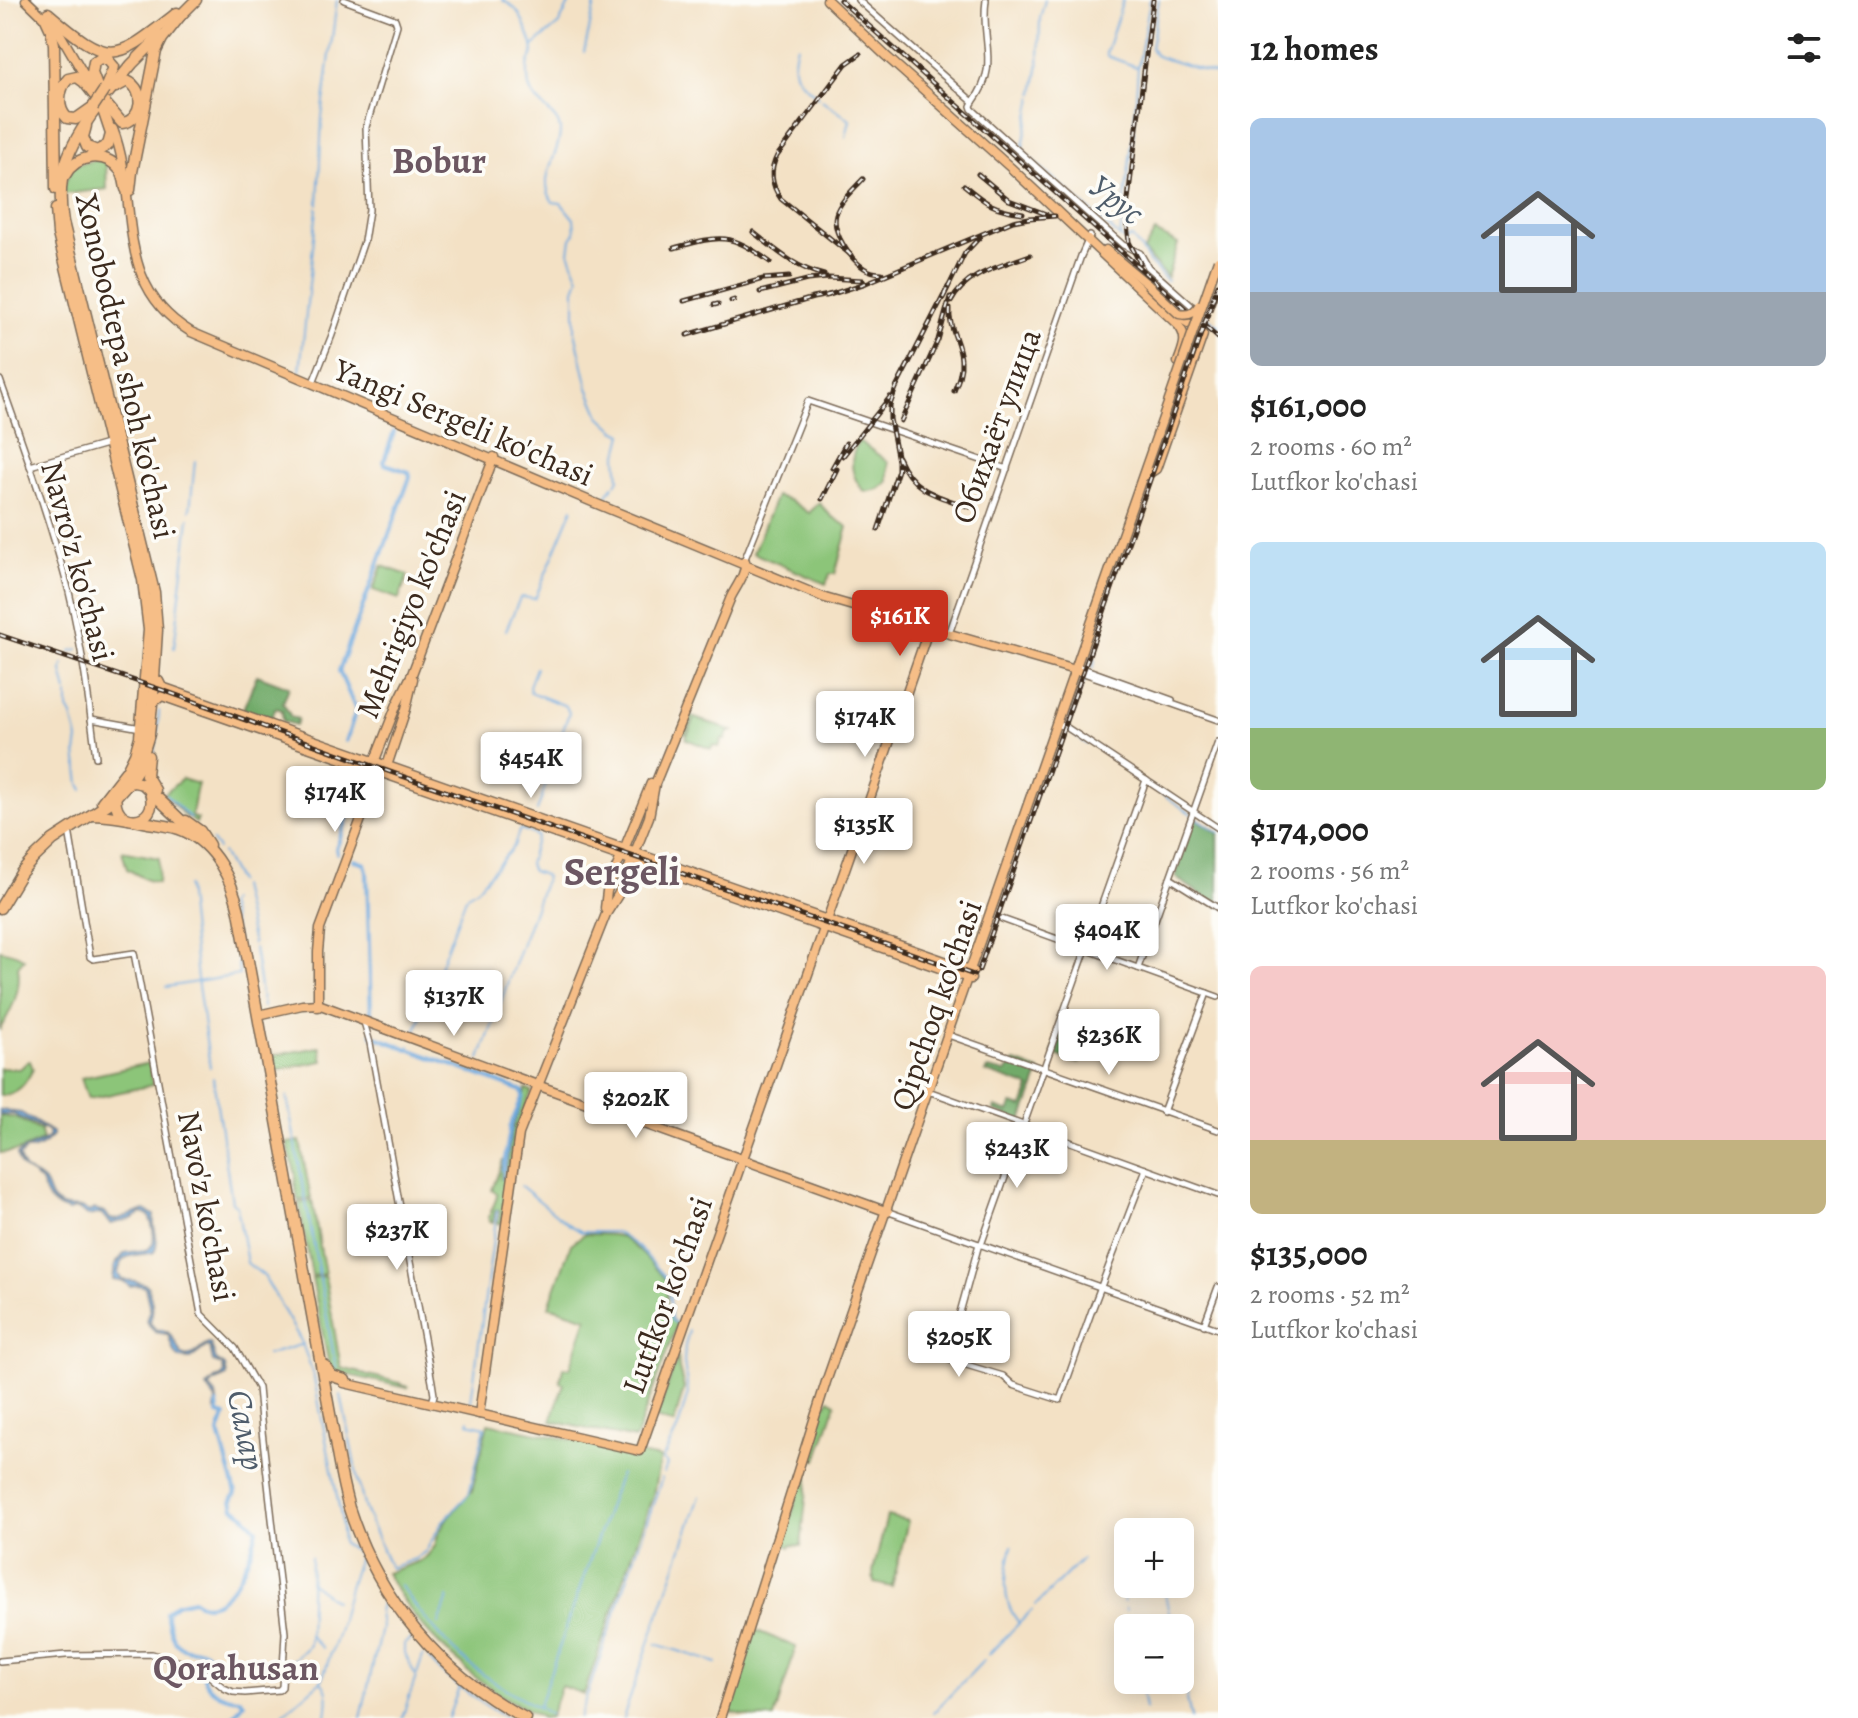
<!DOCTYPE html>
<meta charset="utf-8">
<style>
body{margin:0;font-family:Alegreya,serif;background:#f6f6f6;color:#222;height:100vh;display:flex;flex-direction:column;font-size:30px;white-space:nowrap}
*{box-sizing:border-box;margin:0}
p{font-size:26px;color:#767676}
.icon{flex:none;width:44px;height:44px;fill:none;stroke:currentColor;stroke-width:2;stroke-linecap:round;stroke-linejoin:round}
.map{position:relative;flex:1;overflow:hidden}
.sheet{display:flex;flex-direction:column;background:#fff;width:640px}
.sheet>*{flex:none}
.fabs{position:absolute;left:1114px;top:1518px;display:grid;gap:16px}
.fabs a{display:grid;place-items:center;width:80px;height:80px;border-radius:12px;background:#fff;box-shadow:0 4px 20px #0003;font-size:40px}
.price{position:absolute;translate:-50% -68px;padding:0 18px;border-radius:8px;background:#fff;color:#222;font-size:26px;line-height:52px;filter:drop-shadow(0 2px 4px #0008)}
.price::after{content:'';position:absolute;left:50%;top:48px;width:24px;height:18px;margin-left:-12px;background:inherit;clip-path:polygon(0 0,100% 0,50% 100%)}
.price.selected{background:#c8321e;color:#fff}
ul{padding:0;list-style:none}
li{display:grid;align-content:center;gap:16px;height:424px;padding:0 32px}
li span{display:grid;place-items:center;height:248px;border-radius:12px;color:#555}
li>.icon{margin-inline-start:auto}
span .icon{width:144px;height:144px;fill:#fffc;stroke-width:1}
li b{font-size:34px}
h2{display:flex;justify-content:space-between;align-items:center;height:96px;padding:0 32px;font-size:34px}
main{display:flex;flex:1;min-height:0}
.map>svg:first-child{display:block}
.green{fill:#8cc579;stroke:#64784c;stroke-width:2}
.forest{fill:#71aa69;stroke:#566a44;stroke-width:2}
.water{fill:#6da9de;stroke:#546a7e;stroke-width:2}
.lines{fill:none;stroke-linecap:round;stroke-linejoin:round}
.stream{stroke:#6da9de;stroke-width:2}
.canal{stroke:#6da9de;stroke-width:4}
.minor-casing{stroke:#7b6a58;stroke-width:8}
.major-casing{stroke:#7b6a58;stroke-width:11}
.highway-casing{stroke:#7b6a58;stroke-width:13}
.minor{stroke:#fff;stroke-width:5}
.major{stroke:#f6be87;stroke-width:8}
.highway{stroke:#f6be87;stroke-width:10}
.rail-casing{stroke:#3b2a1e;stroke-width:5}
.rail{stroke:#fdfcf7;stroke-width:2;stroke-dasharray:6;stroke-linecap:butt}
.major-bridge-casing{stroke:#7b6a58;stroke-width:11;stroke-linecap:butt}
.highway-bridge-casing{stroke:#7b6a58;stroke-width:13;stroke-linecap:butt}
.major-bridge{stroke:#f6be87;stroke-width:8}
.highway-bridge{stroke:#f6be87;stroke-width:10}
.labels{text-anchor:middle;stroke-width:7;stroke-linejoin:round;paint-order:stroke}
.street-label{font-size:32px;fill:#3b2a1e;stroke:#fdfcf7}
.water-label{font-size:34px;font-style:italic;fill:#4f5d6b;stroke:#fdfcf7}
.quarter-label{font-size:36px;font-weight:bold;fill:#6c5762;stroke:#fdfcf7}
.district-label{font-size:40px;font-weight:bold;fill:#6c5762;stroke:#fdfcf7}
</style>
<main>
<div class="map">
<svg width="1218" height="1718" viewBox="0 0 1218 1718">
<rect width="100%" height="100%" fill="#fdfcf7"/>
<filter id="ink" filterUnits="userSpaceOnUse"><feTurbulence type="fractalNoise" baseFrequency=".0125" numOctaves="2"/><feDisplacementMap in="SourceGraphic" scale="16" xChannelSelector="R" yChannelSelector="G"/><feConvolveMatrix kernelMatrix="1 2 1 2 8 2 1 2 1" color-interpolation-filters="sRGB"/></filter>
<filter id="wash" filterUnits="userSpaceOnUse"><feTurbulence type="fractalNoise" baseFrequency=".006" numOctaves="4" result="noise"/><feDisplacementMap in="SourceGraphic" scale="32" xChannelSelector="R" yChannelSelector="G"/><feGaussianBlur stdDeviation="1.8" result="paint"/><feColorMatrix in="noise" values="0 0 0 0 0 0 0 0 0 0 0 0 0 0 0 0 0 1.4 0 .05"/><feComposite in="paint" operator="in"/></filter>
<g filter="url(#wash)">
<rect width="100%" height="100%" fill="#f3e1c5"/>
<!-- green -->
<g class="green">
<polygon points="101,159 106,165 107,189 64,194 64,185 74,165"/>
<polygon points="1155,232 1178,244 1167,277 1151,260 1144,250"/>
<path d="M859,441L888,462V482L879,489L865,492C850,477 848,459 859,441Z"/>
<polygon points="776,496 791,501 809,513 819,503 831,516 848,527 835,574 830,574 826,584 753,553"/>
<polygon points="382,566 408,575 399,599 373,590"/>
<polygon points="689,716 732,731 728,732 725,740 722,739 719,747 713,745 711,749 686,739 694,721 692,721 686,734 682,733"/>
<path d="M182,779L198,784C194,795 195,805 191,816L198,819L196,823L185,816L164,794Z"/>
<polygon points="122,851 159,858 158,883 147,880 127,869"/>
<path d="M0,950C8,952 18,953 24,959L18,966C22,989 12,1010 0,1029Z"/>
<polygon points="320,1047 323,1061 276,1070 274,1055"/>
<path d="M30,1061L33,1069C25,1085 18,1094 0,1096V1068L20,1069L27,1062Z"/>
<polygon points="149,1063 153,1085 88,1099 81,1078"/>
<path d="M526,1089L532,1091L518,1126L502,1224L498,1223L500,1210H495L493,1222L489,1221C488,1212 497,1203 497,1194L492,1190L503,1160L501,1179H505L512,1131Z"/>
<polygon points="0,1116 17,1118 41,1131 42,1141 18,1151 0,1153"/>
<polygon points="300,1141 311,1198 298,1201 295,1183 296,1176 287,1143"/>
<polygon points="312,1201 325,1274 312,1276 299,1203"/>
<path d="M584,1234C595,1235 608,1233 618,1236C633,1241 657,1270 668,1282C667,1297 662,1315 677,1324L635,1439L551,1421L564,1384L560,1382L563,1367L570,1368L587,1318L549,1306L571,1244Z"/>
<polygon points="325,1276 341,1368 400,1383 402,1385 408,1387 407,1388 330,1371 312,1278"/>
<polygon points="678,1356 679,1369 684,1388 674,1424 656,1418"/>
<polygon points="829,1399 836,1403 817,1460 808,1457 824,1403 827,1404"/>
<path d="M488,1423L660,1458L653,1495L584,1694L561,1686L550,1717L542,1718L500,1695L466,1670L463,1665C429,1638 408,1610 386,1573L420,1561L427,1556L435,1546L438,1534L447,1518L472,1491Z"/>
<polygon points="804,1474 808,1479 801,1546 791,1545 790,1547 783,1544"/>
<polygon points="887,1516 908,1521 892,1587 874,1583 873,1572"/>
<polygon points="755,1630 796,1647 774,1718 756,1718 729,1712"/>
</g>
<!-- forest -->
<g class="forest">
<polygon points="257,675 289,687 283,703 291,717 298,719 296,725 283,721 282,710 276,708 271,718 243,709"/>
<polygon points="1195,818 1218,833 1218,906 1175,877"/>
<polygon points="1064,1019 1069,1021 1062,1043 1072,1046 1079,1025 1092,1029 1079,1063 1052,1054"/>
<polygon points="1015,1062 1040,1071 1022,1121 994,1111 995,1107 1009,1112 1012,1104 1023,1107 1030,1087 986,1072 988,1069 1005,1073"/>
</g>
<!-- water -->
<path class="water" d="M0,1110L21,1113L53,1133V1136C47,1143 35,1151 25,1150L19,1157C20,1160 23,1167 24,1169C30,1175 41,1175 45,1184C50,1193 48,1199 59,1205C71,1211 76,1203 89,1212L94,1209L105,1212L110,1219L115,1220L145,1210L154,1215C151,1227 161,1240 154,1252C137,1257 121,1249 118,1274L122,1280L135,1281L147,1285C149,1292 154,1304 152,1312C152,1316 150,1319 150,1323L156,1330C172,1327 175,1344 182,1355L187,1357L197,1352L208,1343L211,1345L216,1360L225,1366L227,1376L214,1382L209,1387L216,1395L218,1409L215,1410L216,1400L207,1387L215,1379L222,1377L224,1372L222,1365L213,1362L210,1348L207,1346L190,1359L180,1358L174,1352L168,1334L155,1332L146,1321L150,1309L145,1287L137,1285L130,1286L124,1282L113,1280L115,1265L125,1253C132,1251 139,1252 145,1250C160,1247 152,1225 149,1215L142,1213L131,1219L111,1224L101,1213L88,1216L76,1208L69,1211C58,1208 48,1203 44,1191C42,1185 43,1183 38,1179C28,1170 19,1170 17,1155C26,1146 40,1146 49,1137L48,1131L13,1114L0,1115Z"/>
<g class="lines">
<!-- stream -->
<g class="stream">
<path d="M502,0C507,3 514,6 517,11C522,17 533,43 533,51C533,58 531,56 529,62C527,68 528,81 529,87C533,103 561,116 560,131C560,157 536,176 553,202L561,203L574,219L575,233L571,239L569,252L579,278L575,289V331L588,388L600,416L615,430L623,434L617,458L619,479L616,484"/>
<polyline points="1123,0 1106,53 1107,56 1137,67"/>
<polyline points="1159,0 1151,48 1155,55 1159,57 1218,75"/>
<path d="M797,45C789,76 796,77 818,97"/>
<polyline points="532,47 559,24 571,0"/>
<polyline points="584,52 596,0"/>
<polyline points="1034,93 1039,63 1040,18 1045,0"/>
<polyline points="1033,97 1022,151 1120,237 1125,240 1132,238 1143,252 1149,262 1167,281"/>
<polyline points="822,100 850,120 846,137"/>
<polyline points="318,205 322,117 337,0"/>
<polyline points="1120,237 1134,128 1138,67 1150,0"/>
<polyline points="1201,312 1218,326"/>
<polyline points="300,371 317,208"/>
<polyline points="605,498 613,486"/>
<polyline points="190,510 195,461"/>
<polyline points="178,612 189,518"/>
<polyline points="506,630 520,598 522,597 535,599 573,508"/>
<polyline points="174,648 178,615"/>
<polyline points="71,651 78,649"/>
<polyline points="63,665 62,671 67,692"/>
<polyline points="536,668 529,686 530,692 566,706 569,713 547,775 547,781 537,811"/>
<polyline points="1093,668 1095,660 1093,657"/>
<polyline points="68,695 68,709 72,716 78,739 76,753 80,784 83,790"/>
<polyline points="1068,726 1082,684 1089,678"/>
<polyline points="1070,732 1087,744"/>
<polyline points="153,756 157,740 159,711"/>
<polyline points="1149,785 1218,832"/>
<polyline points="165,794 190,818"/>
<polyline points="212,841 218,849"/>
<polyline points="222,853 238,882"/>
<polyline points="187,886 197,979 210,1067"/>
<polyline points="240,886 253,944"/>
<polyline points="254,948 263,1007"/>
<polyline points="166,987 239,975 236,939 228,904 230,901"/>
<polyline points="414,1035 467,895 477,889 514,846 519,831 521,829 537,836 529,864 532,871 544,875 546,877 524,938"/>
<polyline points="409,1049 410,1046"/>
<polyline points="480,1059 523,940"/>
<polyline points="213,1078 232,1202 237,1206 247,1263 264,1276 301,1341 313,1373 341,1517 343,1544 354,1550 359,1557 349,1587 338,1632 322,1680 284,1713"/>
<polyline points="287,1097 336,1368"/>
<polyline points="503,1179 503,1170"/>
<polyline points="521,1186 569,1225 582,1232 616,1232 637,1246 669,1281 671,1320 677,1324"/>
<polyline points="267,1355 303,1344"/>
<polyline points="341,1395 358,1481 365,1509 390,1568 415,1559 426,1551 442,1522 469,1494 485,1427 468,1423 469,1420"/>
<polyline points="471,1401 497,1211"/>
<polyline points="664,1473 667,1464 662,1460 678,1428 688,1393 684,1362 685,1346 689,1331"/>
<path d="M1012,1546C1006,1573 999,1599 1019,1623"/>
<polyline points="311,1583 335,1601"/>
<polyline points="1163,1584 1172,1628"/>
<path d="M400,1585C424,1619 451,1652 485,1676C506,1690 528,1702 550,1714"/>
<polyline points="1124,1602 1122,1595 1127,1578"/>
<polyline points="1036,1605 1082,1559"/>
<polyline points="1125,1608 1126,1610"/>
<polyline points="1128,1620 1130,1628"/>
<polyline points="439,1624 448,1598"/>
<polyline points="416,1635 404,1644 404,1652 416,1677"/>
<polyline points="310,1636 322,1648"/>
<polyline points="656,1644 717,1663"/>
<path d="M430,1654L428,1657C443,1679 482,1703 505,1718"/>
<polyline points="988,1655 1032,1610"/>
<polyline points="288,1665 309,1645 311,1557"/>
<polyline points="1180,1665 1191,1718"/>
<polyline points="1140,1680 1145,1709"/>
<path d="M321,1682C331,1692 327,1705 326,1718"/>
<polyline points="538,1708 620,1474"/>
<polyline points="933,1713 984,1660"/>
<polyline points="361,1718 381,1628 379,1612 381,1603"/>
<polyline points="402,1718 423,1656"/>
<polyline points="448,1718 459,1687"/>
<polyline points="579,1718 662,1478"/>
<polyline points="623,1718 700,1496"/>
</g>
<!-- canal -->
<g class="canal">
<polyline points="346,741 356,710 339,671 410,477 409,472 385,464 384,461 394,432"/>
<polyline points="337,853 336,849 361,781 356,771 338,763"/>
<polyline points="354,860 365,864 367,871 371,1018"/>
<polyline points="372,1032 373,1036 522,1091 523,1096 511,1125 503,1170"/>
<path d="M217,1404L218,1414L225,1416L219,1433L236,1493L232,1500L234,1508L244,1515L257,1529C253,1553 226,1624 193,1600L176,1604L166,1612C168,1624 171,1643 183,1648C196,1654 198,1641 212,1660L203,1667C201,1688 221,1698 240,1699L244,1703L232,1718"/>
</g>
</g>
</g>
<g filter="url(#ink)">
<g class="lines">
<!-- minor casing -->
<g class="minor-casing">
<g id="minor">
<polyline points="858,0 973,102 971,106 972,109 1123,245 1140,253 1148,267 1194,308 1205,311 1209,309 1214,295 1210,297 1206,296"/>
<path d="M973,102C1001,65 980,40 986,0"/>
<path d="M0,380C25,450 50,520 69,592C82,646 89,702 96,757"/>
<polyline points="314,380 332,335 364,241 369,210 366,127 397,25 395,19 344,0"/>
<polyline points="30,466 110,443"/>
<polyline points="744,561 808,401 1007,469"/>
<polyline points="949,634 1081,256 1090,236"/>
<polyline points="1080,667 1172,700"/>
<polyline points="1078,671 1218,720"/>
<polyline points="91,719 141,728"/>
<polyline points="1059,725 1066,727 1218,828"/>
<polyline points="1170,878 1218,908"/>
<polyline points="1002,919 1218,997"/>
<polyline points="1138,968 1218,742"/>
<polyline points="364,1022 370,1043 432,1382 434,1395 432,1403"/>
<polyline points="951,1036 1218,1130"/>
<polyline points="931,1092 1218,1195"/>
<polyline points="1163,1112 1207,993"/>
<polyline points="889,1212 1218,1329"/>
<polyline points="979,1244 954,1334 950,1360 1003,1376 1013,1385 1060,1400 1092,1310 1146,1169"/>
<polyline points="981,1245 1146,780"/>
<polyline points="1204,1325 1218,1287"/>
<polyline points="0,1661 66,1655 152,1654 191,1665 207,1674 224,1688 233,1692 245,1693 279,1690 282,1687 285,1633 262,1431 258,1388 235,1348 201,1314 134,953 93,959 90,957 69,830"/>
</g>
</g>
<!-- major casing -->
<g class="major-casing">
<g id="major">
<polyline points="26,0 59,32 90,85"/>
<path d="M827,0L886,56L1011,168L1178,325C1189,338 1183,348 1178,362"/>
<path d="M113,129C141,202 111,284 191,332L597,504L825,598L1078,671"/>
<polyline points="1106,250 1147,284"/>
<polyline points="1147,475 1156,469 1203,335 1198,329 1175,315"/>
<polyline points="159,681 162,687 973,971"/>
<polyline points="157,700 162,696 179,702 971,979"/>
<polyline points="373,765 397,704 412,674 494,457"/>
<polyline points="386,769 406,709 413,679"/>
<polyline points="605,908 607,891 651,783"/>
<polyline points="318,1007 318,952 320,929 376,779 382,773"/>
<polyline points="258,1015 302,1005 318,1004 537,1085 888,1212"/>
<polyline points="344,1383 640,1451 869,801 930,625"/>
<path d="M479,1414L519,1134L606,914L618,895L649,817L655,784L731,597C736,587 747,573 745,561"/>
<polyline points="720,1718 826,1382 1158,432"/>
</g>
</g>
<!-- highway casing -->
<g class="highway-casing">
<g id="highway">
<path d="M48,13C111,67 114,62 177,13"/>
<polyline points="45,17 51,30 54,44 56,189"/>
<polyline points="177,19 196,0"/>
<polyline points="99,92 92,73 94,62 100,58 108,60 114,67 105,89"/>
<polyline points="108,93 132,64 160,36"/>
<path d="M105,103L122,123C143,121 146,89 127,81L116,87"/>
<path d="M93,107L76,119L67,118C57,108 58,90 68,79L77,77L84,82L95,96"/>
<polyline points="86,126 83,137 87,147 97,151 108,145 111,134 102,107"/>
<path d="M65,175C76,155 105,150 120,170C124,175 125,183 126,189"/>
<polyline points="130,190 132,172 156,51 162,39 181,15"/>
<polyline points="56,209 58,234 143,580 149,630 140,737 135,754 127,770 102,802"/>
<polyline points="148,756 146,775 155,790"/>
<polyline points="123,784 134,782 143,784 190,829"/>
<path d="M116,793C110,830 161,827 150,792"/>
<path d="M92,815C111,815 129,819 148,823C159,825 174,826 184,831C215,845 232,880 239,911L334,1436C338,1460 342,1484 349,1508C378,1599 440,1674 525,1718"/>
<polyline points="186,821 200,831 209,845"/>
<path d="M0,908L21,873L35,857L53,840L111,802L129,782L139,767L149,734L153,695L157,630L154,592L63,222C55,176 68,147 95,110"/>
<polyline points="325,1366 332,1376 345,1380"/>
</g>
</g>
<!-- minor -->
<use href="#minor" class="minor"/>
<!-- major -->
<use href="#major" class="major"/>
<!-- highway -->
<use href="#highway" class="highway"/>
<!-- rail casing -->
<g class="rail-casing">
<g id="rail">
<polyline points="840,0 1218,338"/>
<polyline points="978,174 1009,200 1046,214"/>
<path d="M863,179C854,189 840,201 836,214C831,231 850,259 864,268C870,272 875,273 882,273"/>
<path d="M964,185C987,204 993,209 1023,213"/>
<path d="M753,232C776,250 795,268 824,275"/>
<path d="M674,248C721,235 729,232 770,262"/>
<path d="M851,255L781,199C771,185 769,171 777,156L846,64L860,54"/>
<polyline points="1140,263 1129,242 1126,215 1153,0"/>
<polyline points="760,292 807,280 828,278 863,280"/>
<polyline points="826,296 866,283 1013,221 1029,218 1055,216"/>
<polyline points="943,298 965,253 980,237"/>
<polyline points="684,301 763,279 789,277"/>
<polyline points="731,301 734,300"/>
<path d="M951,302C966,273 1001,266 1030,255"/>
<polyline points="714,305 718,304"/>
<path d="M950,309C948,328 960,342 961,360C962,371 958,381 954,391"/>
<polyline points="687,335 813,298 829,295"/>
<polyline points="901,421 938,340 950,297"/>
<polyline points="843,456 890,397"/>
<path d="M898,457C913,492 937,496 970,507"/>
<polyline points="832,468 846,443"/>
<polyline points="822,499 837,469"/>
<polyline points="878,530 898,470 898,461 890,419 890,405 896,388 948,287"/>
<polyline points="0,635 165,691 376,767 974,975"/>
<polyline points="979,970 1218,285"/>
</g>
</g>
<!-- rail -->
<use href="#rail" class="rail"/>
<!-- major-bridge casing -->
<g class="major-bridge-casing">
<g id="major-bridge">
<path d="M1147,284L1179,314C1188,316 1195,313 1199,305"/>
<polyline points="1158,432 1218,260"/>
</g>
</g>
<!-- highway-bridge casing -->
<g class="highway-bridge-casing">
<polyline id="highway-bridge" points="93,107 105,89"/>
</g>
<!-- major-bridge -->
<use href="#major-bridge" class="major-bridge"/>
<!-- highway-bridge -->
<use href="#highway-bridge" class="highway-bridge"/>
</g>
</g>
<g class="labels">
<!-- street labels -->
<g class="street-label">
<text transform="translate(126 366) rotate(77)" y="11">Xonobodtepa shoh ko'chasi</text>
<text transform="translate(464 422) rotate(23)" y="11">Yangi Sergeli ko'chasi</text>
<text transform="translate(996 426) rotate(-70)" y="11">Обихаёт улица</text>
<text transform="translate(78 561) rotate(75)" y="11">Navro'z ko'chasi</text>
<text transform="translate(411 604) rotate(-68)" y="11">Mehrigiyo ko'chasi</text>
<text transform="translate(936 1005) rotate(-71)" y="11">Qipchoq ko'chasi</text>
<text transform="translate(207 1206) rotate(79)" y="11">Navo'z ko'chasi</text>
<text transform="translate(667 1295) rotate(-70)" y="11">Lutfkor ko'chasi</text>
</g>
<!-- water labels -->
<g class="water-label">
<text transform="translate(1117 199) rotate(38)" y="12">Урус</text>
<text transform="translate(247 1430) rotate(79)" y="12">Салар</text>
</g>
<!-- quarter labels -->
<g class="quarter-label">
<text x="439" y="173">Bobur</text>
<text x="236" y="1680">Qorahusan</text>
</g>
<!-- district labels -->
<g class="district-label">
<text x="622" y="885">Sergeli</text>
</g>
</g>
</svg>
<div class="fabs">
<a>+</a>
<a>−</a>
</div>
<b class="price selected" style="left:900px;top:658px">$161K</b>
<b class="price" style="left:865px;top:759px">$174K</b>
<b class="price" style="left:531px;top:800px">$454K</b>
<b class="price" style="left:335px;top:834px">$174K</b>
<b class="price" style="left:864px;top:866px">$135K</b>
<b class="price" style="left:1107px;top:972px">$404K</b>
<b class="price" style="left:454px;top:1038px">$137K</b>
<b class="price" style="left:1109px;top:1077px">$236K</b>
<b class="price" style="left:636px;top:1140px">$202K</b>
<b class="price" style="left:1017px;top:1190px">$243K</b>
<b class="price" style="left:397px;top:1272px">$237K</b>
<b class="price" style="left:959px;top:1379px">$205K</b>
</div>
<section class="sheet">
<h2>12 homes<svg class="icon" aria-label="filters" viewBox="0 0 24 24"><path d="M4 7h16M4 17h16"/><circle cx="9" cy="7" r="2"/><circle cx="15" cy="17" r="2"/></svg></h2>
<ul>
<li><span style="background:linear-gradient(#a9c7e8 70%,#9aa5b1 0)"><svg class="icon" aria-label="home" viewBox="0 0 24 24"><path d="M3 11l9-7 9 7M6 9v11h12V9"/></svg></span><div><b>$161,000</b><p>2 rooms · 60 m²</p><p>Lutfkor ko'chasi</p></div></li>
<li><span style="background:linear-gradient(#bfe0f5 75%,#8fb573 0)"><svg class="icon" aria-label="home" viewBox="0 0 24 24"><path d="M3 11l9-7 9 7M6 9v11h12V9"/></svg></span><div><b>$174,000</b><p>2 rooms · 56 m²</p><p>Lutfkor ko'chasi</p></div></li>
<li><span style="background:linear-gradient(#f6c9c9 70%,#c2b280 0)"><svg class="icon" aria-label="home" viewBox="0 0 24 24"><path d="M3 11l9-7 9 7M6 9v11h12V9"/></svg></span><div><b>$135,000</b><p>2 rooms · 52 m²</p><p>Lutfkor ko'chasi</p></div></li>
</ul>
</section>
</main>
